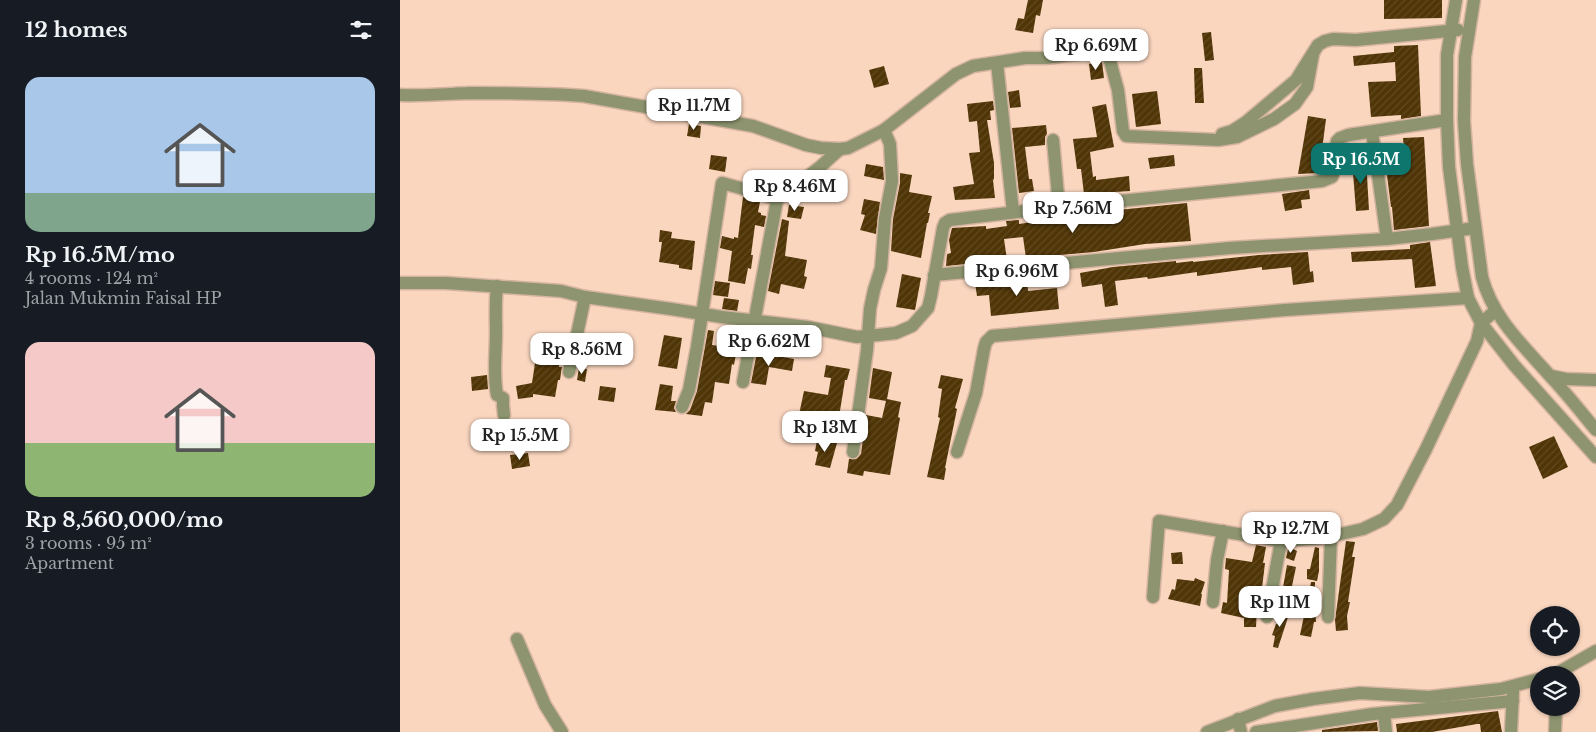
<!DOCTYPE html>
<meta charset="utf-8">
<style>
body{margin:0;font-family:"Libre Baskerville",serif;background:#20242c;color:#f1f3f6;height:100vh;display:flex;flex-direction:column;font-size:19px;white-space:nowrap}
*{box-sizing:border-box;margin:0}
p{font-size:16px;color:#9ea1a6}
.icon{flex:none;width:28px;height:28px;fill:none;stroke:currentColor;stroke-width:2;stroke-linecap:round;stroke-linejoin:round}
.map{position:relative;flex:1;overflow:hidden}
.drawer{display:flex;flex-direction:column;background:#171b24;width:400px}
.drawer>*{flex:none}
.tools{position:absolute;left:1130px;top:606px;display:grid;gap:10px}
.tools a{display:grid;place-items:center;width:50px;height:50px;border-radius:50%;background:#171b24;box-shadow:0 1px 4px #0004;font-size:25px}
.price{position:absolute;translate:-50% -42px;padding:0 11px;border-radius:10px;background:#fff;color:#222;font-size:16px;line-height:32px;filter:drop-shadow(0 1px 2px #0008)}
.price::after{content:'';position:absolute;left:50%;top:30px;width:15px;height:11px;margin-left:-8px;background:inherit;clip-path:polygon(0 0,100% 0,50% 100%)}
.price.current{background:#0f766e;color:#fff}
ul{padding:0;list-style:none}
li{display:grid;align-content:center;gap:10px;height:265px;padding:0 25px}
li span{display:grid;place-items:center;height:155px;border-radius:15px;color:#555}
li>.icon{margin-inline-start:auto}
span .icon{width:90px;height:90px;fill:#fffc;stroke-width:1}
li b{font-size:21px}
h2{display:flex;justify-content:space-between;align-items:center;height:60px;padding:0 25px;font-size:21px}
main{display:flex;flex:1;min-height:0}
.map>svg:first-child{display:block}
.building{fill:url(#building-hatch)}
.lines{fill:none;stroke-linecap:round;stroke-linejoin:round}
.minor-casing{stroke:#d4b4a0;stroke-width:15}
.minor{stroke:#8d946f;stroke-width:12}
</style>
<main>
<section class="drawer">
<h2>12 homes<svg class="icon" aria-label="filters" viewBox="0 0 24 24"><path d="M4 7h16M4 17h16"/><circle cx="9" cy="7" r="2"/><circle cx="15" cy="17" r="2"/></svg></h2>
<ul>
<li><span style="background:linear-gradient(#a9c7e8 75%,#7fa58c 0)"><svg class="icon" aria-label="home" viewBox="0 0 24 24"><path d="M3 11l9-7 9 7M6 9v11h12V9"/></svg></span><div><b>Rp 16.5M/mo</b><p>4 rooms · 124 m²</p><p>Jalan Mukmin Faisal HP</p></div></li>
<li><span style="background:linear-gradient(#f6c9c9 65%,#8fb573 0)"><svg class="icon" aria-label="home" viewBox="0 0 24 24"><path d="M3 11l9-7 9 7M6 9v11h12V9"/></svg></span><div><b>Rp 8,560,000/mo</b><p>3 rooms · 95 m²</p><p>Apartment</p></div></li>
</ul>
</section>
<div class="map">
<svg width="1196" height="732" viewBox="0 0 1196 732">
<defs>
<pattern id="building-hatch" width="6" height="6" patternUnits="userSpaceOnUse" patternTransform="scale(1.25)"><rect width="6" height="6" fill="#503506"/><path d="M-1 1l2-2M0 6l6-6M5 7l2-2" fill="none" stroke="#614a22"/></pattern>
</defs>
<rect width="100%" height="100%" fill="#fad6bf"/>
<!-- building -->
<g class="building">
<polygon points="628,0 643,0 640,16 636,15 633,33 615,30 618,18 624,19"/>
<polygon points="984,0 1042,0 1042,18 984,19"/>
<polygon points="811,32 814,60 805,61 802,33"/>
<polygon points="1018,45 1021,116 1001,119 1001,115 971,117 968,82 996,81 995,62 954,66 953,56 994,52 994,46"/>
<polygon points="702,62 704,78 691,80 689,64"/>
<polygon points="484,66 489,84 474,88 469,70"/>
<polygon points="794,68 802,68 804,103 795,103"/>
<polygon points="619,90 621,107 610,108 608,92"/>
<polygon points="757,91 761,124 736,127 732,94"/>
<polygon points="593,101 594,110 590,111 591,120 587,120 594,163 594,179 593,180 595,198 555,200 553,187 574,184 569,153 580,152 577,121 569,122 567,104"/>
<polygon points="706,104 714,147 690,152 693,177 696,176 696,180 729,176 730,191 684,194 681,169 677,169 673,139 697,137 692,107"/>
<polygon points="908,116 926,119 919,173 898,174"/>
<polygon points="289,124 301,126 300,138 287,136"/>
<polygon points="646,125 647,134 645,137 645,145 625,147 629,179 632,179 634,191 619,193 612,128"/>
<polygon points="1024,137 1029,226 994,230 992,207 991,207 984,151 1004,149 1003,138"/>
<polygon points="311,155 327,157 325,172 309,169"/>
<polygon points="774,155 775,166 750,169 748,158"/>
<polygon points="966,159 969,210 956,211 952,160"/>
<polygon points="466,164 483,167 484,180 464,176"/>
<polygon points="500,173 512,175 509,192 532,196 528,213 530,213 528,223 527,223 521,258 491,251 493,219 500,183"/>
<polygon points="909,190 910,199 901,200 902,208 885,211 882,194"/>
<polygon points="343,197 360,202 358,212 361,213 361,215 366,216 364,227 355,225 351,255 353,255 351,269 348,268 345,284 328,281 332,251 320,248 322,236 334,239 334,237 338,238"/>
<polygon points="464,199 480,202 476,234 460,230 465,215 461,214"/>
<polygon points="787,203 791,241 745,244 694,252 626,258 623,237 604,239 607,260 546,266 547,254 551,253 549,240 552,228 586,226 586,229 607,226 606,221 619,220 619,224 708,211"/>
<polygon points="389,205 404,207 401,219 387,217"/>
<polygon points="382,219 389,221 385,256 407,260 404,276 407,277 404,289 381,284 379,294 368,291"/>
<polygon points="260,230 272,232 271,238 295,241 292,270 279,268 279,265 259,262 262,242 259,242"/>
<polygon points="1030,242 1036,286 1015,288 1012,259 952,262 951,252 1010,249 1010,245"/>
<polygon points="908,252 910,272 913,271 914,282 893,285 891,267 862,270 862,267 797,276 797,272 748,279 747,277 715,281 718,305 705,307 702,284 682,287 680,273 713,267 776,261 776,263 793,261 793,262 859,255"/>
<polygon points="502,274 521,278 515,310 496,307"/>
<polygon points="627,278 628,291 657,288 659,309 591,316 589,295 577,296 575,283"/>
<polygon points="315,281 330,283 328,297 313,295"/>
<polygon points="324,298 339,300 337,311 322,309"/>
<polygon points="308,330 314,331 312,345 337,348 334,365 332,364 329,384 315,382 312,403 305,402 302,416 286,414 290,410 297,391"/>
<polygon points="264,335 282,338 277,369 258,366"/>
<polygon points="184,339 191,340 189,352 182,351"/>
<polygon points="147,347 161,349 159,367 162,367 161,373 160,380 158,380 155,397 133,394 133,397 118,399 116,386 132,383 135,363 145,365"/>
<polygon points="182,352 191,353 189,365 181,364"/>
<polygon points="357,352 394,359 392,371 369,367 366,385 351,383"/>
<polygon points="426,365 450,369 447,380 445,380 438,423 413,418 410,434 394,431 396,418 398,419 404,391 428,395 431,378 424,377"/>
<polygon points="179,368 187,369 185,382 177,380"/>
<polygon points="473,368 492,372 487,399 501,402 498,417 500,418 490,475 464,471 463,476 447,473 449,459 456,459 461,454 466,415 482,418 486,401 469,398"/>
<polygon points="87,375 88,389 72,391 71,377"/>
<polygon points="541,375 563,379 555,408 557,409 545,468 546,468 544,480 527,477 540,418 538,417 542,389 538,388"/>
<polygon points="260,384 273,386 271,401 276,401 274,408 276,412 255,410"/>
<polygon points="200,386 216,388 214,402 198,400"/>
<polygon points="1154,436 1168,467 1143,479 1129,447"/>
<polygon points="417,440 437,443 430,468 415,465 418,452 415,451"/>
<polygon points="128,453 130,466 112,469 110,455"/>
<polygon points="946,541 955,542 952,557 955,557 948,602 950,602 947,616 948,630 936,631 935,620"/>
<polygon points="856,545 866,547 863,563 865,563 862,588 857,608 856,627 844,627 844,618 821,613 823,602 827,603 829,570 825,569 826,558 852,562"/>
<polygon points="915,547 919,548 919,571 917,581 907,579 907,569 910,569"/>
<polygon points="891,548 897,551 894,561 886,558 888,549"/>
<polygon points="782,552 783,564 772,564 771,553"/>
<polygon points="887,565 896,567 888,605 879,603 882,593"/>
<polygon points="795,578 805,582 801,594 802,594 800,606 768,599 772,589 775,590 777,579 794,581"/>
<polygon points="911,582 915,582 915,595 919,595 918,606 915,606 916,622 914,622 911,637 900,635 905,611 906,611"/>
<polygon points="890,611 878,648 873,647 875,636 872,635 876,624 877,624 879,612"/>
<polygon points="1098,711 1102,732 1081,732 1080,724 1077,724 1032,732 997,732 996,724"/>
<polygon points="977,722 978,731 922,732 922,730"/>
</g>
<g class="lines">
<!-- minor casing -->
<g class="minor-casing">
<g id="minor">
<polyline points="1056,0 1047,55 1047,120 1049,167 1062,267 1068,298 1081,323 1114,365 1196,457"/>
<path d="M1074,0L1065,57L1064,121L1067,164L1082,277C1093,319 1124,346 1151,377C1167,394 1181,412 1196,430"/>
<polyline points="597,63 613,212"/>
<path d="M0,95C23,96 46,94 69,93C107,93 146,93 184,96L353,126L406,145L421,148L440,149L448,148L484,130L556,74L573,66L625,58H646L707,50L718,90L723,131L726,136L818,140L837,137L874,119L895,104L907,87L913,54"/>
<polyline points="972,132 987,239"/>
<polyline points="822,134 832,131 846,122 896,80 918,45 925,41 933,39 956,40 1058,30"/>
<polyline points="653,140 659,207"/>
<polyline points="534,275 830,248 987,239 1032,234 1075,228"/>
<polyline points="0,283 46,283 161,291 185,297 271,309 322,317 408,327 457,337 478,335 496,333 512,326 528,308 531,296 543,228 545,223 550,220 659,207 922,181 932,177 933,174 937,141 940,138 948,135 1047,120"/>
<path d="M97,286C95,302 96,317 96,333C96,354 93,374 97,395L103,398V406L104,415"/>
<polyline points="169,372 185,297"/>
<polyline points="1151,376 1166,379 1196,380"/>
<polyline points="343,382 377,200"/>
<polyline points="282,407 289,390 297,347 322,183 362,194 377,200 420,167 440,149"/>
<polyline points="453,452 467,350 470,309 474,290 481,268 485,218 492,181 490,144 484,130"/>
<polyline points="557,452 576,393 584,349 586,342 592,336 885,310 1068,298"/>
<polyline points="753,597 759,521 881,541 923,538 963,529 984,519 997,505 1026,449 1077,341 1081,323 1095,311"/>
<polyline points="813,602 817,560 823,531"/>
<polyline points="867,617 881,541"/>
<polyline points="928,617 931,536"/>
<polyline points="117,639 145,705 162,732"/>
<polyline points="1154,675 1196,651"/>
<polyline points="984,713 986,732"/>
<polyline points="838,719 841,732"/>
<polyline points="807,732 875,706 913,699 960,693 1029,697 1101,689 1139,679"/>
<polyline points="856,732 973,714 1113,701"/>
<polyline points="1111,732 1113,692"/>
<polyline points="1155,732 1156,708"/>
</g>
</g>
<!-- minor -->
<use href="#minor" class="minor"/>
</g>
</svg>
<div class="tools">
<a><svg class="icon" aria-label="locate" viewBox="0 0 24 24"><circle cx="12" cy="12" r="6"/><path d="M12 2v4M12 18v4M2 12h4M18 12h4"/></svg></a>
<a><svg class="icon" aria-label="layers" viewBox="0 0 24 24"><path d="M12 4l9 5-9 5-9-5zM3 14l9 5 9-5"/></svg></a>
</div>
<b class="price" style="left:696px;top:71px">Rp 6.69M</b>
<b class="price" style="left:294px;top:131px">Rp 11.7M</b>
<b class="price current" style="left:961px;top:185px">Rp 16.5M</b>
<b class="price" style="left:395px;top:212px">Rp 8.46M</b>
<b class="price" style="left:673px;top:234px">Rp 7.56M</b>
<b class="price" style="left:617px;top:297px">Rp 6.96M</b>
<b class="price" style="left:369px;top:367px">Rp 6.62M</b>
<b class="price" style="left:182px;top:375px">Rp 8.56M</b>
<b class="price" style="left:425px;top:453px">Rp 13M</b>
<b class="price" style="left:120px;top:461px">Rp 15.5M</b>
<b class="price" style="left:891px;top:554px">Rp 12.7M</b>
<b class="price" style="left:880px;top:628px">Rp 11M</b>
</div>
</main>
